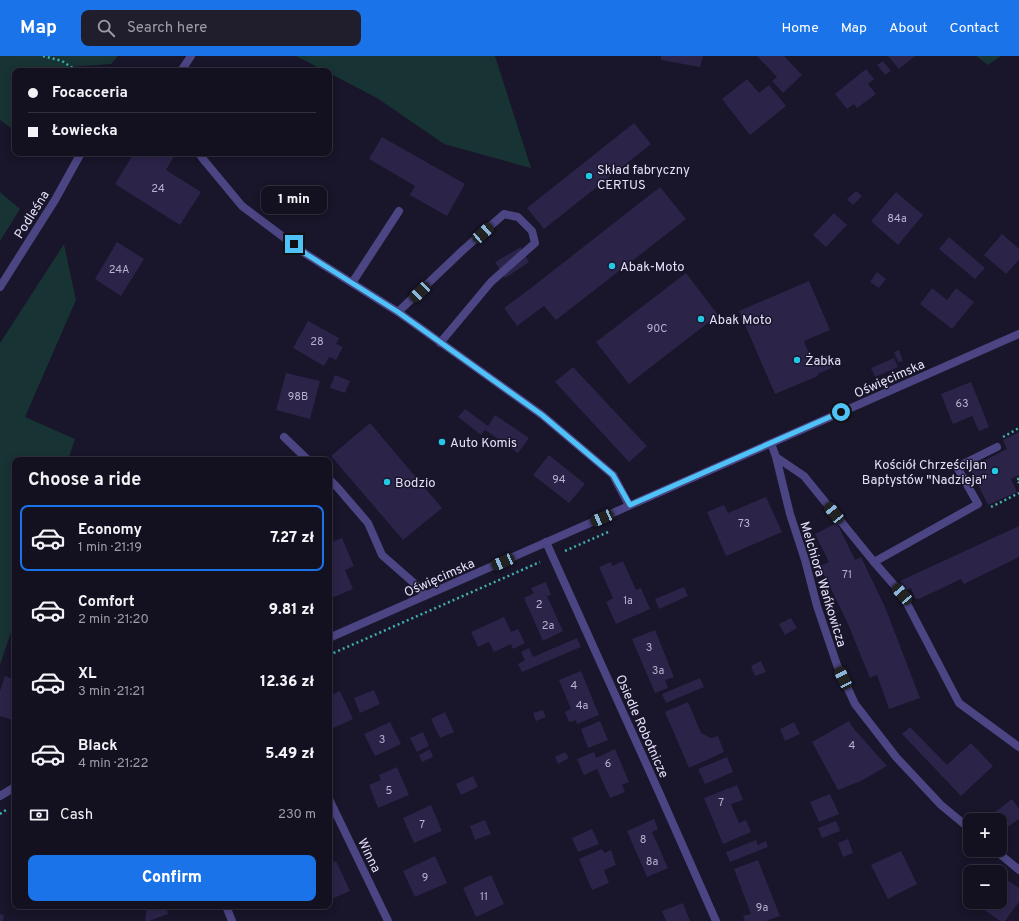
<!DOCTYPE html>
<meta charset="utf-8">
<style>
body{margin:0;font-family:Overpass,sans-serif;background:#201e2d;color:#f1f3f6;height:100vh;display:flex;flex-direction:column;font-size:15px;white-space:nowrap}
*{box-sizing:border-box;margin:0}
p{font-size:13px;color:#9d9da5}
.icon{flex:none;width:22px;height:22px;fill:none;stroke:currentColor;stroke-width:2;stroke-linecap:round;stroke-linejoin:round}
.map{position:relative;flex:1;overflow:hidden}
.panel{position:absolute;left:12px;top:401px;width:320px;height:452px;display:flex;flex-direction:column;background:#131020;border-radius:8px;box-shadow:0 2px 10px #0003,0 0 0 1px #32303e}
.panel>*{flex:none}
.guide{position:absolute;left:12px;top:12px;width:320px;height:88px;border-radius:8px;box-shadow:0 2px 10px #0003,0 0 0 1px #32303e;display:grid;align-content:center;height:88px;padding:0 16px;background:#131020}
.fabs{position:absolute;left:963px;top:757px;display:grid;gap:8px}
.fabs a{display:grid;place-items:center;width:44px;height:44px;border-radius:8px;background:#131020;box-shadow:0 2px 10px #0003,0 0 0 1px #32303e;font-size:20px}
.end{position:absolute;width:18px;height:18px;margin:-9px;border:5px solid #4fc3f7;background:#111;box-shadow:0 0 0 2px #111}
.from{border-radius:50%}
.bubble{position:absolute;height:28px;border-radius:8px;background:#131020;box-shadow:0 2px 10px #0003,0 0 0 1px #32303e;font-size:13px;font-weight:800;line-height:28px;text-align:center}
.car{position:absolute;width:12px;height:24px;margin:-12px -6px;border-radius:5px;box-shadow:0 0 3px 1px #0007;background:linear-gradient(#222 24%,#8ab4d8 0 40%,#222 0 76%,#8ab4d8 0 86%,#222 0)}
.guide b{display:flex;align-items:center;gap:14px;height:38px;font-size:15px}
.guide b+b{border-top:1px solid #32303e}
.guide i{width:10px;height:10px;background:#f1f3f6}
ul{padding:0;list-style:none}
li{display:flex;align-items:center;gap:12px;height:66px;margin:0 8px 6px;padding:0 8px;border:2px solid transparent;border-radius:8px}
li div{flex:1}
li b{display:block;font-size:15px}
li em{font-style:normal;font-weight:800}
li.selected{border-color:#1a73e8}
li>.icon{width:36px;height:36px;stroke-width:1.5}
h2{padding:0 16px;font-size:18px;line-height:48px}
.pay{display:flex;align-items:center;gap:10px;height:44px;padding:0 16px;font-size:15px}
.pay p{margin-inline-start:auto}
.primary-button{display:flex;gap:8px;margin-top:auto;padding:8px 16px}
.primary-button a{flex:1;height:46px;border-radius:8px;background:#1a73e8;color:#fff;font-size:16px;font-weight:800;line-height:46px;text-align:center}
header{display:flex;align-items:center;gap:24px;box-sizing:border-box;height:56px;padding:0 20px;background:#1a73e8;color:#fff}
header strong{font-size:19px}
nav{display:flex;gap:22px;margin-inline-start:auto;font-size:14px}
.search{width:280px;height:36px;background:#201e2d;display:flex;align-items:center;gap:10px;box-sizing:border-box;padding:0 14px;border-radius:8px;color:#9d9da5;font-size:15px}
.map>svg:first-child{display:block}
.green{fill:#183333}
.building{fill:#2c2349}
.lines{fill:none;stroke-linecap:round;stroke-linejoin:round}
.path{stroke:#40b0af;stroke-width:2.5;stroke-dasharray:2 3;stroke-linecap:butt}
.service{stroke:#4b4583;stroke-width:8}
.minor{stroke:#4b4583;stroke-width:8}
.tertiary{stroke:#4b4583;stroke-width:8}
.route{stroke:#4fc3f7;stroke-width:5}
.poi-dot{fill:#24c8e5;stroke:#19152a;stroke-width:1.5}
.labels{text-anchor:middle;stroke-width:3;stroke-linejoin:round;paint-order:stroke}
.number-label{font-size:11px;fill:#b8b2ce}
.poi-label{font-size:13px;fill:#e6e1fb;stroke:#19152a;text-anchor:start}
.street-label{font-size:13px;fill:#e6e1fb;stroke:#19152a}
</style>
<header>
<strong>Map</strong>
<div class="search"><svg class="icon" aria-label="search" viewBox="0 0 24 24"><circle cx="10" cy="10" r="6"/><path d="M15 15l6 6"/></svg>Search here</div>
<nav><a>Home</a><a>Map</a><a>About</a><a>Contact</a></nav>
</header>
<div class="map">
<svg width="1019" height="865" viewBox="0 0 1019 865">
<rect width="100%" height="100%" fill="#19152a"/>
<path class="green" d="M0,0h118l-7,8 -42,3 -3,4h-51v60l-15,-11z
M296,0h199l36,112 -87,-24 -67,-46 -48,-25v-2h-4z
M976,0h25l-13,9z
M0,136l20,17 -20,32z
M64,188l12,56 -51,117 50,22 -7,21h-53v160l-15,45v-322z"/>
<path class="building" d="M661,0h42l-3,11 -39,-7z
M757,0h27l18,19 -19,18 -11,-12 5,-4z
M888,0h27l-16,13z
M883,5l8,10 -6,4 -8,-10z
M866,13l8,10 -6,5 8,10 -19,14 -3,-4 -7,5 -12,-15z
M747,23l12,14 10,-8 17,21 -36,29 -28,-36z
M634,67l17,21 -107,85 -17,-21z
M382,81l83,47 -18,32 -37,-21 5,-9 -46,-27z
M134,97h35l5,3 -8,14 35,22 -21,33 -65,-41z
M660,131l26,32 -130,101 -12,-14 -27,20 -13,-18 27,-20z
M856,135l6,5 -9,9 -6,-6z
M896,136l27,23 -25,30 -27,-24z
M834,157l13,12 -21,22 -13,-12z
M1002,178l17,15v11l-13,14 -22,-19z
M949,181l36,31 -10,11 -36,-30z
M117,186l27,17 -23,37 -26,-17z
M521,191l8,15 -24,16 -10,-16z
M877,216l9,7 -7,9 -9,-6z
M686,217l32,42 -89,69 -33,-42z
M809,225l21,49 -26,11 8,20 15,-6 6,12 -15,7v2l-43,18 -36,-83z
M932,232l15,12 9,-12 18,14 -22,27 -32,-25z
M308,265l31,17 -3,6 7,3 -7,13 -7,-3 -5,9 -31,-18z
M899,294l4,11 -5,1 -4,-10z
M894,302l4,9 -23,10 -4,-9z
M573,311l74,79 -18,16 -74,-80z
M286,317l34,8 -10,38 -34,-9z
M335,319l15,6 -5,12 -15,-5z
M971,326l18,45 -10,4 -7,-15 -19,8 -12,-30z
M465,353l23,17 7,-11 34,23 -11,15 -33,-23 -4,5 -23,-18z
M370,367l72,85 -39,32 -72,-84z
M1019,376v43l-8,4 6,13 -29,13 -18,-37 37,-19 -4,-9z
M549,399l36,29 -16,19 -36,-28z
M766,441l16,35 -56,24 -19,-44 17,-7 4,8z
M837,467l18,37 6,-3 24,50 35,91 -31,11 -12,-34 -7,3 -22,-54 -28,-58 9,-4 -14,-28z
M1019,470v31l-55,27 -3,-5 -42,20 -4,-1 -4,-10 -6,3 -5,-10z
M329,479l3,7 10,-4 12,28 -9,4 8,19 -24,10z
M623,505l13,29 5,-2 9,21 -34,15 -10,-22 7,-4 -14,-31 12,-5 1,4z
M546,526l5,13 -4,1 16,35 -20,10 -19,-43 10,-5 -3,-5z
M684,531l4,9 -29,13 -4,-10z
M504,561l7,15 7,-3 7,14 -12,6 -2,-5 -17,8 -5,-10 -11,5 -7,-15z
M791,562l6,10 -12,7 -6,-11z
M655,574l19,47 -9,3 3,8 -13,5 -23,-54z
M577,582l4,9 -59,25 -4,-8 7,-4 -4,-8 8,-4 4,9z
M761,605l5,11 -11,4 -4,-10z
M581,615l18,44 -22,9 -1,-4 -7,2 -4,-10 6,-3 -12,-29z
M5,620l10,4v41l-15,-5v-25z
M700,622l4,9 -38,16 -4,-9z
M374,634l6,14 -20,9 -6,-15z
M340,635l13,28 -24,11v-34z
M688,646l13,31 10,5 7,-2 6,16 -35,16 -24,-56z
M543,654l3,7 -10,4 -3,-8z
M445,656l9,20 -14,6 -9,-19z
M600,665l8,19 -20,8 -7,-19z
M849,665l5,8 33,37 -26,15 -23,9 -26,-48z
M390,666l11,22 -26,12 -11,-22z
M794,666l6,12 -15,7 -5,-12z
M910,671l37,38 24,-22 22,23 -32,30 -59,-62z
M423,676l6,14 -12,6 -7,-14z
M430,693l3,8 -11,5 -3,-7z
M615,693l14,33 -7,3 3,7 -15,6 -13,-29 -13,6 -7,-16 17,-7 2,6z
M565,696l4,6 -11,6 -3,-7z
M727,701l6,15 -28,12 -7,-15z
M397,711l12,28 -31,13 -9,-23 12,-5 -2,-5z
M473,720l5,11 -17,8 -5,-11z
M737,729l6,15 -12,4 8,19 7,-3 5,12 -28,12 -19,-46z
M830,738l9,20 -20,8 -9,-20z
M1012,743l7,10v10l-17,12 -2,-2v-9h-7l-3,-4z
M431,749l11,26 -28,12 -11,-25z
M654,763l4,10 -6,3 16,36 -21,9 -20,-46z
M485,764l6,14 -16,6 -5,-14z
M836,765l4,10 -18,7 -4,-10z
M592,773l7,15 -21,8 -6,-14z
M848,783l5,14 -10,4 -5,-14z
M756,784l2,5 8,-4 2,6 -38,15 -4,-10z
M602,793l2,4 7,-3 5,15 -12,5 5,13 -17,7 -13,-31z
M901,795l16,33 -29,15 -17,-34z
M435,800l12,27 -32,14 -12,-26z
M758,804l22,56 -14,5h-21l-2,-5 8,-2 -17,-45z
M336,805l14,30 -21,9v-36z
M491,819l13,29 -28,13 -13,-29z
M1006,823l13,9v14l-14,19h-5l-17,-12 4,-7h13v-19l2,1z
M683,847l7,18h-24l-4,-10z
M147,850h19l2,8 -19,7h-4z
M0,858l4,1 -1,6h-3z"/>
<g class="lines">
<path class="path" d="M43,0l19,5 15,10
M1003,381l16,-9
M1019,423h-2l2,4
M991,451l28,-14
M565,495l43,-19
M329,599l211,-93
M0,758l6,-4"/>
<path class="service" d="M352,227l47,-72
M398,256l65,-62 41,-36 14,3 14,14 3,12 -44,39 -51,61
M284,381l24,23
M329,423l8,8 31,36 14,32 33,29 10,11
M874,506l104,-58 -21,-37 40,-20"/>
<path class="minor" d="M181,15l10,-15
M199,97l4,6 39,47 64,48 92,58 144,103 71,60 16,30
M0,231l55,-87 26,-47
M771,387l5,14 14,57 15,46 12,46 20,59 18,39 41,53 45,48 29,24
M776,401l28,19 70,86 28,32 57,109 60,44
M546,486l112,248 58,131
M329,743l59,122
M995,794l24,20
M226,850l6,15"/>
<path class="tertiary" d="M329,582l690,-304
M0,740l15,-9"/>
</g>
<g class="lines">
<path class="route" d="M294,188l12,10 92,58 144,103 71,60 17,30 211,-93"/>
</g>
<g class="poi-dot">
<circle cx="589" cy="120" r="4"/>
<circle cx="612" cy="210" r="4"/>
<circle cx="701" cy="263" r="4"/>
<circle cx="797" cy="304" r="4"/>
<circle cx="442" cy="386" r="4"/>
<circle cx="995" cy="415" r="4"/>
<circle cx="387" cy="426" r="4"/>
</g>
<g class="labels">
<g class="number-label">
<text x="158" y="136">24</text>
<text x="897" y="166">84a</text>
<text x="119" y="217">24A</text>
<text x="657" y="276">90C</text>
<text x="317" y="289">28</text>
<text x="298" y="344">98B</text>
<text x="962" y="351">63</text>
<text x="559" y="427">94</text>
<text x="744" y="471">73</text>
<text x="847" y="522">71</text>
<text x="628" y="548">1a</text>
<text x="539" y="552">2</text>
<text x="548" y="573">2a</text>
<text x="649" y="595">3</text>
<text x="658" y="618">3a</text>
<text x="574" y="633">4</text>
<text x="582" y="653">4a</text>
<text x="382" y="687">3</text>
<text x="852" y="693">4</text>
<text x="608" y="711">6</text>
<text x="389" y="738">5</text>
<text x="721" y="750">7</text>
<text x="422" y="772">7</text>
<text x="643" y="787">8</text>
<text x="652" y="809">8a</text>
<text x="425" y="825">9</text>
<text x="484" y="844">11</text>
<text x="762" y="855">9a</text>
</g>
<g class="poi-label">
<text x="597" y="118">Skład fabryczny<tspan x="597" dy="15">CERTUS</tspan></text>
<text x="620" y="215">Abak-Moto</text>
<text x="709" y="268">Abak Moto</text>
<text x="805" y="309">Żabka</text>
<text x="450" y="391">Auto Komis</text>
<text x="987" y="413" text-anchor="end">Kościół Chrześcijan<tspan x="987" dy="15">Baptystów "Nadzieja"</tspan></text>
<text x="395" y="431">Bodzio</text>
</g>
<g class="street-label">
<text transform="translate(31 158) rotate(-58)" y="5">Podleśna</text>
<text transform="translate(889 322) rotate(-24)" y="5">Oświęcimska</text>
<text transform="translate(439 521) rotate(-24)" y="5">Oświęcimska</text>
<text transform="translate(824 528) rotate(73)" y="5">Melchiora Wańkowicza</text>
<text transform="translate(643 670) rotate(66)" y="5">Osiedle Robotnicze</text>
<text transform="translate(370 799) rotate(64)" y="5">Winna</text>
</g>
</g>
</svg>
<div class="fabs">
<a>+</a>
<a>−</a>
</div>
<i class="end from" style="left:841px;top:356px"></i>
<i class="end" style="left:294px;top:188px"></i>
<div class="bubble" style="left:261px;top:130px;width:66px">1 min</div>
<i class="car" style="left:483px;top:177px;rotate:48deg"></i>
<i class="car" style="left:420px;top:236px;rotate:226deg"></i>
<i class="car" style="left:834px;top:457px;rotate:321deg"></i>
<i class="car" style="left:602px;top:462px;rotate:247deg"></i>
<i class="car" style="left:503px;top:506px;rotate:247deg"></i>
<i class="car" style="left:902px;top:538px;rotate:319deg"></i>
<i class="car" style="left:843px;top:622px;rotate:334deg"></i>
<div class="guide">
<b><i class="from"></i>Focacceria</b>
<b><i></i>Łowiecka</b>
</div>
<section class="panel">
<h2>Choose a ride</h2>
<ul>
<li class="selected"><svg class="icon" aria-label="car" viewBox="0 0 24 24"><path d="M5 17H2v-5l4-1 3-4h7l3 4 3 1v5h-3M9 17h6M6 11h13"/><circle cx="7" cy="17" r="2"/><circle cx="17" cy="17" r="2"/></svg><div><b>Economy</b><p>1 min · 21:19</p></div><em>7.27 zł</em></li>
<li><svg class="icon" aria-label="car" viewBox="0 0 24 24"><path d="M5 17H2v-5l4-1 3-4h7l3 4 3 1v5h-3M9 17h6M6 11h13"/><circle cx="7" cy="17" r="2"/><circle cx="17" cy="17" r="2"/></svg><div><b>Comfort</b><p>2 min · 21:20</p></div><em>9.81 zł</em></li>
<li><svg class="icon" aria-label="car" viewBox="0 0 24 24"><path d="M5 17H2v-5l4-1 3-4h7l3 4 3 1v5h-3M9 17h6M6 11h13"/><circle cx="7" cy="17" r="2"/><circle cx="17" cy="17" r="2"/></svg><div><b>XL</b><p>3 min · 21:21</p></div><em>12.36 zł</em></li>
<li><svg class="icon" aria-label="car" viewBox="0 0 24 24"><path d="M5 17H2v-5l4-1 3-4h7l3 4 3 1v5h-3M9 17h6M6 11h13"/><circle cx="7" cy="17" r="2"/><circle cx="17" cy="17" r="2"/></svg><div><b>Black</b><p>4 min · 21:22</p></div><em>5.49 zł</em></li>
</ul>
<div class="pay"><svg class="icon" aria-label="cash" viewBox="0 0 24 24"><path d="M3 7h18v10H3z"/><circle cx="12" cy="12" r="2"/></svg>Cash<p>230 m</p></div>
<div class="primary-button"><a>Confirm</a></div>
</section>
</div>
